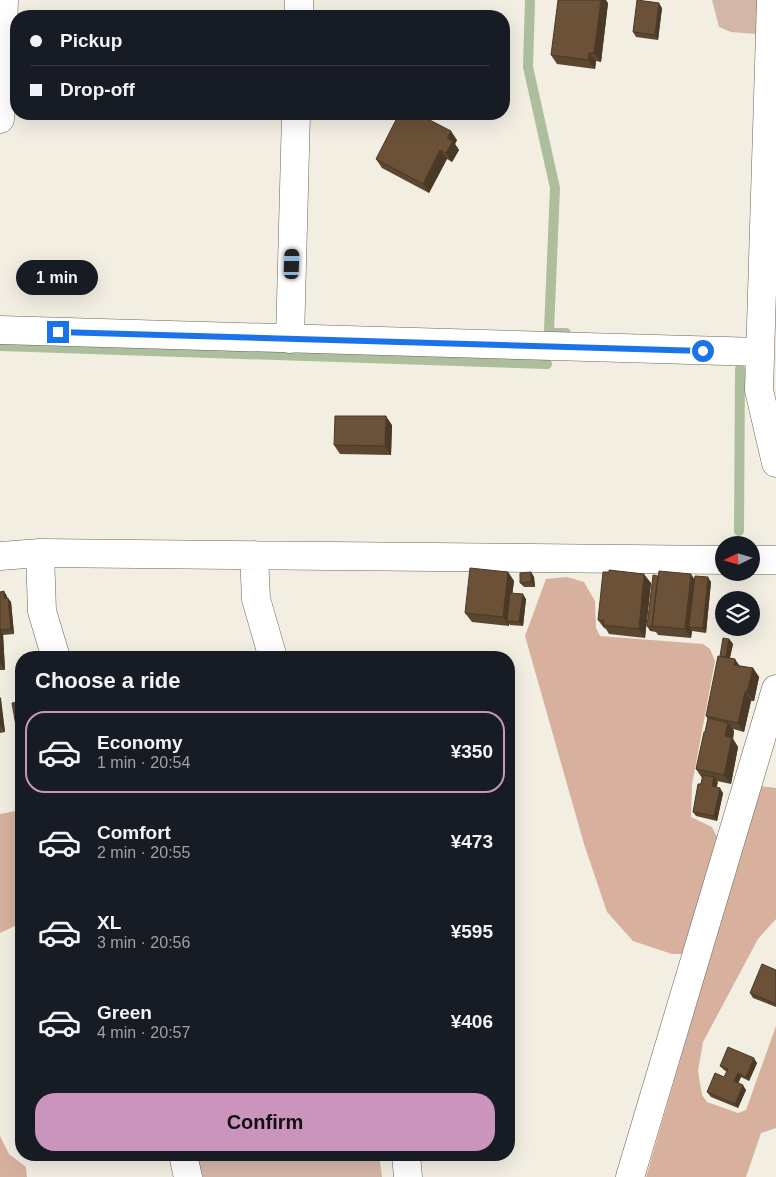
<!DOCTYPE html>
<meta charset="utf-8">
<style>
body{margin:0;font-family:Helvetica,sans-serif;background:#20242c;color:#f1f3f6;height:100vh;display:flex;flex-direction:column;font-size:19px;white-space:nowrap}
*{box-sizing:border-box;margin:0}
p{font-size:16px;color:#9ea1a6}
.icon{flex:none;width:28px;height:28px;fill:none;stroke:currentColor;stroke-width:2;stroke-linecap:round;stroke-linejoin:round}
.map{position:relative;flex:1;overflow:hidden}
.drawer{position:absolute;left:15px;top:651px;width:500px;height:510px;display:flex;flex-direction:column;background:#171b24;border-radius:20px;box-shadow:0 5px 20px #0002}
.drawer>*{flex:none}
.hud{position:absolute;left:10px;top:10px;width:500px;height:110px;border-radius:20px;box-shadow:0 5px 20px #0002;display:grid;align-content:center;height:110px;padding:0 20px;background:#171b24}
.needle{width:32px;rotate:265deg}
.buttons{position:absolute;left:715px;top:536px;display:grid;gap:10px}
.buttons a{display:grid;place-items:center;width:45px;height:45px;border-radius:50%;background:#171b24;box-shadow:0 5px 20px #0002;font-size:25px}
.end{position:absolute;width:22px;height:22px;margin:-11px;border:6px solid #1a73e8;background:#fff;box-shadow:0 0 0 2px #fff}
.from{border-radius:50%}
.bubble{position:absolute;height:35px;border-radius:18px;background:#171b24;box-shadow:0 5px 20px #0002;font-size:16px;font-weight:700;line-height:35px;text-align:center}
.car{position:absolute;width:15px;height:30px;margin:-15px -8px;border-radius:6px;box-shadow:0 0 4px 1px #0007;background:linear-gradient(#222 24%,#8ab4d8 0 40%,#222 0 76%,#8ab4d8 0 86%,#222 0)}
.hud b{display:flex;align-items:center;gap:18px;height:48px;font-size:19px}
.hud b+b{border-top:1px solid #363941}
.hud i{width:12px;height:12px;background:#f1f3f6}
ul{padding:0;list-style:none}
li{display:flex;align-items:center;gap:15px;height:82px;margin:0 10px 8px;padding:0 10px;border:2px solid transparent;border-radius:20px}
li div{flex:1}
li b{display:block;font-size:19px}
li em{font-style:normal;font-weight:700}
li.on{border-color:#cb94bc}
li>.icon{width:45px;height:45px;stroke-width:1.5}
h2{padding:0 20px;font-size:22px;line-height:60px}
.cta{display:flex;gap:10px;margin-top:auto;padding:10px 20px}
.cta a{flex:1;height:58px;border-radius:20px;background:#cb94bc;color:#111;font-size:20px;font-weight:700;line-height:58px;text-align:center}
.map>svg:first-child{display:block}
.green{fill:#d3b6a8}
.forest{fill:#d7b19e}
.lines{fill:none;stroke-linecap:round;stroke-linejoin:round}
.stream{stroke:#acbe9b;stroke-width:10}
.minor-casing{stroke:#67645a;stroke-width:29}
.minor{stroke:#fff;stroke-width:28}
.wall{fill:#5b462f}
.shaded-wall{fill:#4a3926}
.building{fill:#6a5137;stroke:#4a3926}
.route{stroke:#1a73e8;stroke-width:6}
</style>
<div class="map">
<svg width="776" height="1177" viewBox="0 0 776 1177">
<rect width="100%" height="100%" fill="#f2eee2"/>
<path class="green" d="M712,0h45l-1,34 -25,-2 -12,-5z
M197,1155h182l3,22h-179z"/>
<path class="forest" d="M567,577l17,5 11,19 1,27 4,8 103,8 7,5 5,12 -23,124 -1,32 21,10 6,12 -35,115h-11l-39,-13 -26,-29 -23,-68 -59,-208 21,-57z
M760,786l16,2v131l-18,20 -55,103 -5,29 4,24 5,7 31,11 8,-3 30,-84v102l-15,5 -15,44h-100z
M21,810v113l-21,10v-119z
M0,1136l9,18 17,13 1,10h-27z"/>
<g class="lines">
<path class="stream" d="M530,0l-2,67 27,121 -6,142 5,3h12
M0,346l547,18
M739,531l1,-162"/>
<defs>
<path id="minor" d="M771,0l-12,390 17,73
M299,16v-16
M0,119l4,-119
M0,330l760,22
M290,339l6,-225
M40,553l2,58 14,47
M254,555l2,44 17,59
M0,556l40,-3 684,7
M751,560h25
M183,1155l5,22
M406,1155l2,22
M630,1177l146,-488"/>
</defs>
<use href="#minor" class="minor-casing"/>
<use href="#minor" class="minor"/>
</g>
<path class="wall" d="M608,3l-7,59 -5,-1 -1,8 -38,-5 -6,-9z
M662,8l-4,32 -22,-3 -3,-5z
M457,140l-2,4 4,6 -7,12 -5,-3 -18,34 -47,-25 -6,-9z
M392,425l-1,30 -51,-1 -6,-9z
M508,572l6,9 -2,13 14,5 -3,27 -13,-1 -1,-1v2l-37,-4 -7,-9z
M531,572l3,5 1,10h-11l-4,-4z
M694,579l17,3 -5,51 -14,-2 -1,7 -33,-3 -2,-3 -6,-1 -3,-5z
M651,583l-6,55 -36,-4 -3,-5 -2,-1 -6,-8z
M0,592l7,4v2l4,4 3,32 -11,1v-1l2,36h-5z
M729,639l4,5 -3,14 10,8 13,2 6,9 -5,24h-3l-7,31 -11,-3 1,2 -1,8 5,8 -7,37 -14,-3 -1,6 7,6 -6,28 -21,-5 -3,-4 9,-34 -6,-9 12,-50 -2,-3z
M0,697l5,35 -5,1z
M21,702v28h-2l-3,-4z
M776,970v37l-23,-9 -3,-5z
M757,1063l-8,18 -8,-4 -3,6 8,7 -8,18 -27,-11 -4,-5 17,-15 3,-5 -3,-2 -4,-4z"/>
<path class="shaded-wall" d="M601,0h5l2,3 -7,59 -7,-9z
M659,3l3,5 -4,32 -3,-5z
M589,53l7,8 -1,8 -7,-9z
M451,131l6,9 -2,4 4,6 -7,12 -6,-9 1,-15z
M440,150l7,9 -18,34 -6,-9z
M386,416l6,9 -1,30 -6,-9z
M508,572l6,9 -5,40h-2l2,3v2l-6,-9z
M531,572l3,5 1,10 -4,-5z
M644,574l7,9 -6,55 -6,-9z
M691,574l6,9 -8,44 3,4 -1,7 -6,-9z
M708,577l3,5 -5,51 -3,-5z
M4,591l3,5v7l-3,-5z
M523,594l3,5 -3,27 -4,-4z
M8,598l3,4 3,32 -3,-5z
M0,602v28l3,4 2,36 -5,-8z
M729,639l4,5 -5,21 -3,-5z
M735,659l6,9 -7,-3z
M753,668l6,9 -5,24 -7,-9z
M745,692l6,9 -7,31 -6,-9z
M0,697l1,1 4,34 -5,-8z
M728,723l6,8 -1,8 5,8 -7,37 -7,-9 1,-39z
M714,777l4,5 -2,9 -4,-5z
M720,788l3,5 -6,28 -3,-5z
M754,1058l3,5 -8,18 -3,-4z
M738,1073l3,4 -4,9 -3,-5z
M743,1085l3,5 -8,18 -3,-4z"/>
<path class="building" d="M558,0h43l-7,53h-5l-1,7 -37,-5z
M637,0l22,3 -4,32 -22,-3z
M399,114h19l33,17 -4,7 6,3 -7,12 -6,-3 -17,34 -47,-25z
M335,416h51l-1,30 -51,-1z
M470,568l38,4 -5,45 -38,-4z
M609,570l35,4 -5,55 -36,-4 1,-5h-6l5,-48h6z
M659,571l32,3 -6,55 -33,-3z
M531,572v10l-11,1v-10z
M653,575l5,1 -6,50 1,1 -6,-1z
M695,576l13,1 -5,51 -14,-1z
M4,591v7h4l3,31 -11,1v-38z
M510,593l13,1 -4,28 -12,-1z
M723,638l6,1 -3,18 -6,-1z
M718,656l17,3 -1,6 19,3 -6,24h-2l-7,31 -32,-7z
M21,702v23l-5,1 -4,-23z
M708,718l20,5 -3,13 7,2 -8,37 -28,-6 8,-37h1z
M703,775l11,2 -2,9 8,2 -6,28 -21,-4 5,-28h3z
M762,964l14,6v34l-26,-11z
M728,1047l26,11 -8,19 -8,-4 -4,8 9,4 -8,19 -28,-12 8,-19 9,4 4,-8 -8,-3z"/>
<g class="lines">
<path class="route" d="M58,332l645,19"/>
</g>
</svg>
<div class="buttons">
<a><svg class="needle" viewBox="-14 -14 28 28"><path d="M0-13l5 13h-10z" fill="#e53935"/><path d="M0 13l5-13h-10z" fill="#9ea1a6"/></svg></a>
<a><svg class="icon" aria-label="layers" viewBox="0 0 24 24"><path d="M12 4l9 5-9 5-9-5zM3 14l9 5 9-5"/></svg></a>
</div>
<i class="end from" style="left:703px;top:351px"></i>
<i class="end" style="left:58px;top:332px"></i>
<div class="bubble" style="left:16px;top:260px;width:82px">1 min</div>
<i class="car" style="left:292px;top:264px;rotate:2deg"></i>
<div class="hud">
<b><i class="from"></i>Pickup</b>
<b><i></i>Drop-off</b>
</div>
<section class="drawer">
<h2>Choose a ride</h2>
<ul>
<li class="on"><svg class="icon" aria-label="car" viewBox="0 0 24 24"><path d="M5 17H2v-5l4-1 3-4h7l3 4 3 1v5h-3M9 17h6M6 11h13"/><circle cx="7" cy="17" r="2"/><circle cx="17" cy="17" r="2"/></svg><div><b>Economy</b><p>1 min · 20:54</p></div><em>¥350</em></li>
<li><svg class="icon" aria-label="car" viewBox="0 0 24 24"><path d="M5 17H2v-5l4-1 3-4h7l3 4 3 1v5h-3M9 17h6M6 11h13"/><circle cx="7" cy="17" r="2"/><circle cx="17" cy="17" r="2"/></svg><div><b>Comfort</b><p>2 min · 20:55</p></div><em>¥473</em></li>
<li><svg class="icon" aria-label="car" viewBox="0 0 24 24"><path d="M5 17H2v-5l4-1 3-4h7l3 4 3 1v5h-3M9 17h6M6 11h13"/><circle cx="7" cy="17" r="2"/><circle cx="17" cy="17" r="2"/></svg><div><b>XL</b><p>3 min · 20:56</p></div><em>¥595</em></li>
<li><svg class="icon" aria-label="car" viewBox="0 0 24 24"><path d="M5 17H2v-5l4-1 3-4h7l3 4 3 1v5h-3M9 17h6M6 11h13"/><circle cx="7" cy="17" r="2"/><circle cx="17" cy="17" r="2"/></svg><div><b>Green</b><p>4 min · 20:57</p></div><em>¥406</em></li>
</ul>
<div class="cta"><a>Confirm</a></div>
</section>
</div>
